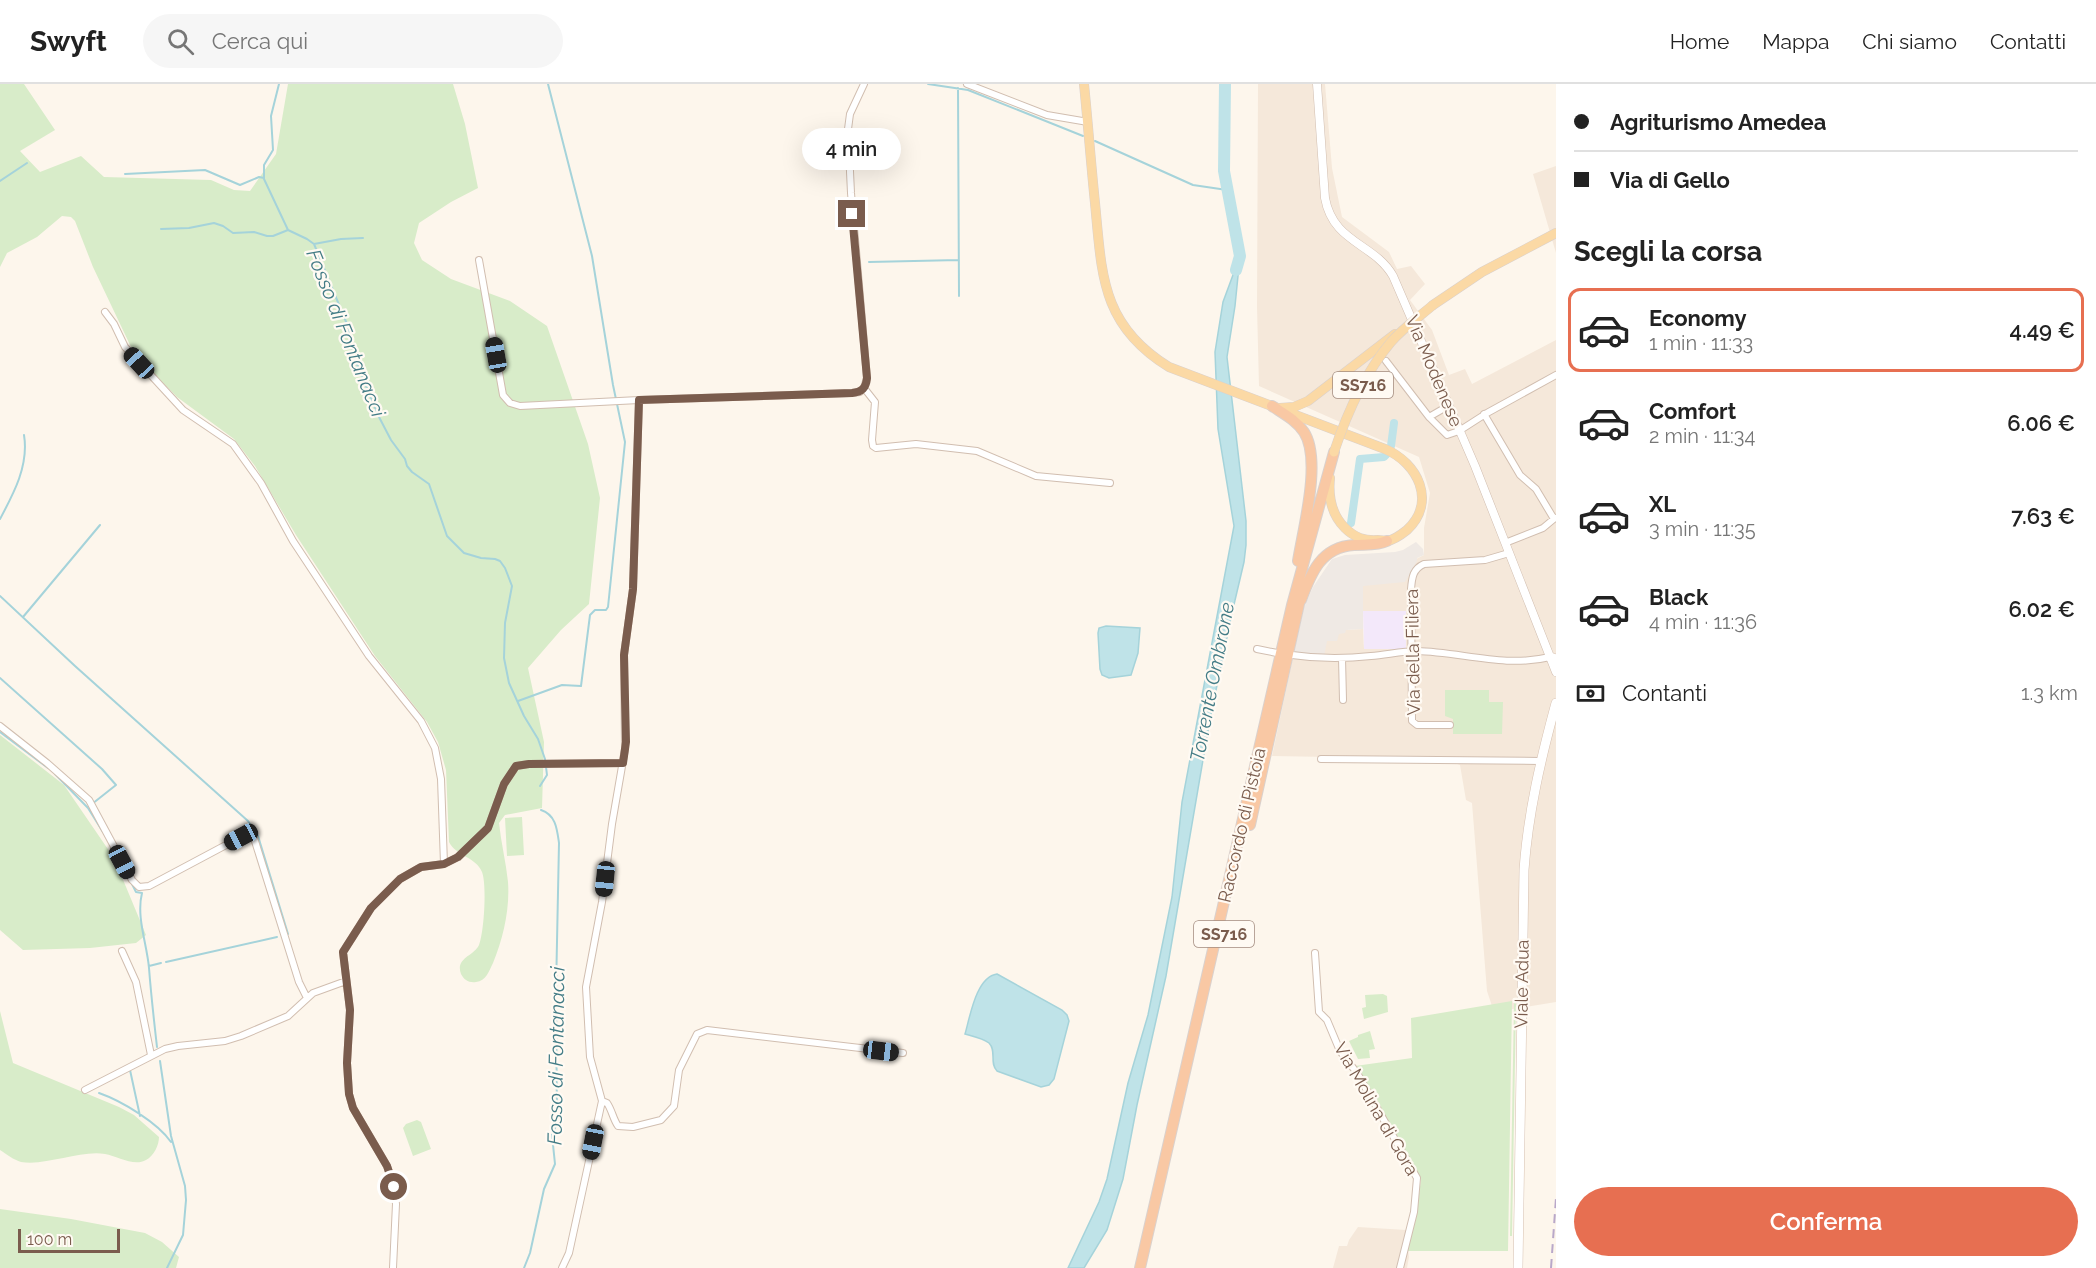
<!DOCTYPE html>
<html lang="it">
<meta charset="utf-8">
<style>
body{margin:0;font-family:Raleway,sans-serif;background:#f6f6f6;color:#222;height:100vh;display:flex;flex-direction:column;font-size:22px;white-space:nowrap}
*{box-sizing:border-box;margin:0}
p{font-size:20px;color:#767676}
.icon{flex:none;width:33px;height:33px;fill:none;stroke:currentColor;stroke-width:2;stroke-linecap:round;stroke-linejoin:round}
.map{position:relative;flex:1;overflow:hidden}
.sheet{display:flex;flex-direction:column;background:#fff;width:540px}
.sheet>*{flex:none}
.hud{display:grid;align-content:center;height:132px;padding:0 18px;background:#fff}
.scale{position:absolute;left:18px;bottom:15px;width:102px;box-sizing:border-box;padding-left:6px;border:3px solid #7a5c4d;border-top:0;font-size:16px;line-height:21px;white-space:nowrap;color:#7a5c4d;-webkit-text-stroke:4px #fffaf3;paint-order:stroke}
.end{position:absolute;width:27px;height:27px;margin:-14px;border:8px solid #7a5c4d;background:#fff;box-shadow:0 0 0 3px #fff}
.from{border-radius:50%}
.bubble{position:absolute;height:42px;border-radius:21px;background:#fff;box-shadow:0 6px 24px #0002;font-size:20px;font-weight:600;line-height:42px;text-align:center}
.car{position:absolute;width:18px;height:36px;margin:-18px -9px;border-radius:8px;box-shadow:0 0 4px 2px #0007;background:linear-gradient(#222 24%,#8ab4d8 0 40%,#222 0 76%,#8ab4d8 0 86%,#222 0)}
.hud b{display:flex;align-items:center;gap:21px;height:57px;font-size:22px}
.hud b+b{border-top:2px solid #e0e0e0}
.hud i{width:15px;height:15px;background:#222}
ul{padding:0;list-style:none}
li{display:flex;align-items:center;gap:18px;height:84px;margin:0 12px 9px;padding:0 6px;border:3px solid transparent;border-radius:12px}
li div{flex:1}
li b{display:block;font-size:22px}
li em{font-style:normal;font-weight:600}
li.selected{border-color:#e76f51}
li>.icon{width:54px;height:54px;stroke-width:1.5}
h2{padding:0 18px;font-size:27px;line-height:72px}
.pay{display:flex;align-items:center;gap:15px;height:66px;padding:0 18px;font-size:22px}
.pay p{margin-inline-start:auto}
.action{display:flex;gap:12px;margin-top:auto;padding:12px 18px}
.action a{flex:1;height:69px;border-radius:36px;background:#e76f51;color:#fff;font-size:24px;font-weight:600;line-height:69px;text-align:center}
header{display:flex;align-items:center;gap:36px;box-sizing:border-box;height:84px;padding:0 30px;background:#fff;border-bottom:2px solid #e0e0e0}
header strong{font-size:28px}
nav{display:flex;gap:33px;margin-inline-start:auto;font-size:21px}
.search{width:420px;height:54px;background:#f6f6f6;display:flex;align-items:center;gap:15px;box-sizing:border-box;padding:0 21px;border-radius:33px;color:#767676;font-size:22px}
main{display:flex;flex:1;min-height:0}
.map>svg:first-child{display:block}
.residential{fill:#f5e8da}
.industrial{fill:#efe9e4}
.education{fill:#f3e8fa}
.green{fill:#d8ecc9}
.water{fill:#bfe3e8;stroke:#a5d3da;stroke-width:1.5}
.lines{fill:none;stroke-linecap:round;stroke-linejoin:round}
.stream{stroke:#a5d3da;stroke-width:2}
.canal{stroke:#bfe3e8;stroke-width:8}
.river{stroke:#bfe3e8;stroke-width:12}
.minor-casing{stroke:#d1beb0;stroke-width:8}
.tertiary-casing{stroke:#d1beb0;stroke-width:9}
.secondary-casing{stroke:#d6c0b0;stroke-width:10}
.primary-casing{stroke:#dad1cd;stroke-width:10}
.trunk-casing{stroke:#dad1cd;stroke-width:12}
.minor{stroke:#fff;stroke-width:6}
.tertiary{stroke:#fff;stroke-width:8}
.secondary{stroke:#fff;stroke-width:9}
.primary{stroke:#fbd9a5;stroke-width:9}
.trunk{stroke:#f9c8a4;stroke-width:10}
.rail{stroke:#b9a8c9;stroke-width:2;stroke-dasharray:9 6;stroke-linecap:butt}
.primary-bridge-casing{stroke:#dad1cd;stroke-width:10;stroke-linecap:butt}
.primary-bridge{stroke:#fbd9a5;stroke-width:9}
.route{stroke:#7a5c4d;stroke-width:8}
.labels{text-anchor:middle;stroke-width:4.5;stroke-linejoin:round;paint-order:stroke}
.shield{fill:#fffaf3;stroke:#a28b7f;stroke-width:1.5}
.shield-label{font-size:16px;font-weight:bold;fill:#7a5c4d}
.street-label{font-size:18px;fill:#7a5c4d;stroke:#fffaf3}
.water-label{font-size:20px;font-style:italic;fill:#437c86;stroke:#fffaf3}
</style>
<header>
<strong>Swyft</strong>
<div class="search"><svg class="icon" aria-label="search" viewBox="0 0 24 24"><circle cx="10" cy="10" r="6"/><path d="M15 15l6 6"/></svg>Cerca qui</div>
<nav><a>Home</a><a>Mappa</a><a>Chi siamo</a><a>Contatti</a></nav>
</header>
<main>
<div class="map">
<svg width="1556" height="1184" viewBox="0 0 1556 1184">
<rect width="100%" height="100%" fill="#fdf6ec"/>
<path class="residential" d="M1258,0h67l7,84 10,49 47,35 8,17 14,-3 14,18 -15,16 22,30 17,45 16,-6 7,15 84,-44v662l-62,10 -7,-21 -15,-188 -6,-3 -6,-35 -16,-6 -172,-3 22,-103 33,-12 18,-11 18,-1 1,20 41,-38h-42v-25l61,-31v-27l6,-35 -11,-36 -160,-71 -2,-79z
M1556,82v87l-23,-79z
M1358,1143l48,3 3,27 -2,11h-74l6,-22h8l2,-6z"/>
<path class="industrial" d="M1416,458l7,7 1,6 -7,3v3l-12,21 -42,4v43l-17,1 -1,3 -6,1 -2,7h-10l-3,15 -30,-3 10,-46 9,-20 19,-28 13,-4 50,-3 8,-2z"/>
<path class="education" d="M1363,527h43v38h-42z"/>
<path class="green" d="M0,0h24l31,46 -35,21 20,21 41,-16 23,21 107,3 23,10 16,1 26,-37 12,-70h165l12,40 13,64 -27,14 -32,21 -5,20 8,17 29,19 59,22 37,25 41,118 12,54 -11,106 -28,26 -33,38 16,74 -2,66 -37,7 -6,8c2,20 7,39 9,59 2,27 -5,57 -15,81 -4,8 -7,18 -17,19 -7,1 -12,-2 -15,-8 -6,-16 13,-18 18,-29 5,-12 8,-60 3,-73 -6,-15 -26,-16 -33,-30l-3,-72 -8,-28 -11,-20 -52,-66 -79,-121 -41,-69 -21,-27 -57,-42 -39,-40 -7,-10 -38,-80 -18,-46 -4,-4 -9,-1 -25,21 -30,16 -7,14z
M1445,606h44v12h14l-1,32h-49v-15l-8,-3z
M0,651l64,50 50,73 32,77 -10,8 -46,5 -67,2 -23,-20z
M522,733l2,38 -17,1 -2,-38z
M1383,910l4,2 1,16 -24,7 -2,-11 4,-1 -1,-12z
M1512,917l-4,250h-101l8,-30 6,-41 -14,-27 -52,-87 57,-8 -1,-40z
M1514,918h2l-4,234h-2z
M0,927l13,52 106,44 15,8 25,22c0,8 -5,19 -13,23 -12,7 -29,-4 -41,-6 -25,-4 -58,12 -84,8 -7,-2 -15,-8 -21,-12z
M1370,947l5,18 -6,1 1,8 -12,1 -9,-18 9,-4v-2z
M417,1036l4,2 10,27 -18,7 -10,-28 3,-4z
M0,1125l71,10 74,14 17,9 17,15 -3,11h-176z"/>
<path class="water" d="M1240,172l-5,50 -8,51 19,164v24l-2,17 -12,51 -22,106 -44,257 -29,129 -14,74 -16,51 -23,38h-16l31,-66 8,-23 21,-96 20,-68 24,-118 10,-95 52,-276 -16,-97 -3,-77 8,-50z
M1106,542l34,2 -2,25 -7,22 -22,3 -7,-3 -2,-6 -2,-36 1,-5z
M997,890l65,36 5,5 2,6 -15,58 -5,6 -8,2 -44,-16c-8,-8 0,-20 -8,-28 -6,-5 -17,-7 -24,-9 5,-17 11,-57 32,-60z"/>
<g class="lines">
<path class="stream" d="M279,0l-8,32 2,34 -9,15v14l24,51 19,9 7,5 35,85c0,10 4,18 5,28l25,60 12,23 14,19 2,7 5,6 17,12 18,52 17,17 17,5 14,1 5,2 5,7 7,18 -7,37 -1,35 5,25 15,33 14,23 7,20 2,16 -7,11
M928,0l40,6 115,46
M958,4l1,208
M1095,57l98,44 34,5
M125,90l80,-4 35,15 19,-8 5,1
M0,97l27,-18
M161,145l28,-1 25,-5 9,3 10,7 21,-1 13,4h6l15,-6
M314,160l27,-5 22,-1
M869,178l90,-2
M0,435c14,-26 29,-54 24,-84
M0,512l75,70 173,155 10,15 30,98
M23,533l77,-92
M0,594l102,91 14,16 -24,19
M518,617l44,-16 19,1 9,-71 5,-5h11l2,-3 17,-165 -12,-57 -21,-129 -44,-172
M0,648l48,36
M55,690l33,34 15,24
M132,800l4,8 6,1c-6,24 5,51 7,75 2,26 5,53 8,79
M166,878l111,-25
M149,882l12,-3
M160,977l11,75 14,50 1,14 -3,35 -16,33
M130,986l10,46
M99,1009c23,8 59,30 72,49
M524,1184l6,-15 14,-64 11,-25 -3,-29 5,-12 -1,-132 3,-148c-2,-14 -3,-28 -18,-33"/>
<path class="canal" d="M1391,362l3,-23
M1351,439l9,-64 24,-2 2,-2"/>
<path class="river" d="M1225,0l-1,87 16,85 -4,14"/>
<defs>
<path id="minor" d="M967,0l80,31 41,7
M479,176l24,135 7,8 10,3 119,-6
M105,228l9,12 11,23 58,63 50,34 28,39 32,58 76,115 52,65 14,27 6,31 3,85
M1386,277l43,56 18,18 12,-4 28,-18 69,-38
M864,304l3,-10 -16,-185 -3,-64 2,-15 14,-30
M864,304l11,14 -3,38 1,6 3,2 40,-4 61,7 59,25 74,7
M1484,330l36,61 16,14 18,30
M1429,333l19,-11
M1505,459l38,-15 12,-10
M1257,565l20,4
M1292,571c27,4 52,4 79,1 15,-1 30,-5 46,-5 44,1 88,17 133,6
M1342,574l1,42
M1450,641h-33l-5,-4 -1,-132c1,-12 2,-20 13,-25l61,-4 24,-7
M0,642l47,37 42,37 43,80 7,7 10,-1 92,-49 9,-2 4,3 45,144 8,16
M1321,675l219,2
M122,867l14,31 15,73
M1315,869l4,59 8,8 13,31 17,22 60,105 -3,34 -14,56
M85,1006l80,-41 13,-3 47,-5 16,-5 47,-20 25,-23 33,-12
M602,1017l5,2c5,7 6,16 11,23l15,1 28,-7 13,-14 5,-36 18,-36 10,-4 196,23
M393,1184l3,-64 -2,-17 -7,-21 -34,-58 -4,-14 -2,-31 3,-53 -7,-58 28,-44 29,-29 21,-12 23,-3 14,-7 30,-29 16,-44 12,-18 13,-2 94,-1
M562,1184l7,-15 33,-152 -12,-44 -4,-70 16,-85 10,-78 13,-75 -1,-94 9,-66 6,-189 213,-7 8,-1 4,-4"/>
<path id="tertiary" d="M1317,0l8,114c8,45 49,45 68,78l82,190 81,206"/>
<path id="secondary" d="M1550,573l6,2
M1518,1184l6,-398c4,-57 17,-112 32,-167"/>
<path id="primary" d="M1084,0c4,40 7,80 11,119 7,72 6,122 74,164l216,82c33,14 52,53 22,81 -5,4 -13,10 -20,11 -3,0 -6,-1 -9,-1 -13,1 -23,-2 -33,-12 -14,-14 -17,-31 -15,-50
M1433,221l49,-33 74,-39
M1280,324l14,-1 14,-6 87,-67"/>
<path id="trunk" d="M1272,322c12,8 24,14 32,26 18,28 -1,97 -6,129
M1301,516c10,-27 20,-53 53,-55 11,-1 23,1 33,-4
M1250,741l51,-230
M1140,1184l152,-663 42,-153"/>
</defs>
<use href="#minor" class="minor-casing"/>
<use href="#tertiary" class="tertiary-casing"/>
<use href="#secondary" class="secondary-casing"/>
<use href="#primary" class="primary-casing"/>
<use href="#trunk" class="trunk-casing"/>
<use href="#minor" class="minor"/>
<use href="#tertiary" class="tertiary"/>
<use href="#secondary" class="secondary"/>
<use href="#primary" class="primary"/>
<use href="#trunk" class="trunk"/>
<path class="rail" d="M1551,1184l5,-70"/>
<defs>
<path id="primary-bridge" d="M1334,368c13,-39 30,-78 57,-110 12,-14 28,-25 42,-37"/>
</defs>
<use href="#primary-bridge" class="primary-bridge-casing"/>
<use href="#primary-bridge" class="primary-bridge"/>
</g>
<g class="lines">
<path class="route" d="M394,1103l-7,-21 -34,-58 -4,-14 -2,-31 3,-53 -7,-58 28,-44 29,-29 21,-12 23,-3 14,-7 30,-29 16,-44 12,-18 13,-2 94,-1 3,-21 -2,-87 9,-66 6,-189 213,-7c10,-1 14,-5 15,-15l-15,-164"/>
</g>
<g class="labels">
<g class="shield">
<rect x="1333" y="288" width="60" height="26" rx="4.5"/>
<rect x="1194" y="837" width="60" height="26" rx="4.5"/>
</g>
<g class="shield-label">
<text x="1363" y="307">SS716</text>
<text x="1224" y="856">SS716</text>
</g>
<g class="street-label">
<text transform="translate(1434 287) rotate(67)" y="6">Via Modenese</text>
<text transform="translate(1413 568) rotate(-91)" y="6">Via della Filiera</text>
<text transform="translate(1242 741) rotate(-77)" y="6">Raccordo di Pistoia</text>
<text transform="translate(1522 900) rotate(-89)" y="6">Viale Adua</text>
<text transform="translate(1376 1025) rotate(60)" y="6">Via Molina di Gora</text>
</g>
<g class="water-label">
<text transform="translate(346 249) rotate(68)" y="7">Fosso di Fontanacci</text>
<text transform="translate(1212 598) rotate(-79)" y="7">Torrente Ombrone</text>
<text transform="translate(556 972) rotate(-89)" y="7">Fosso di Fontanacci</text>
</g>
</g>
</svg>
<div class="scale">100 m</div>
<i class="end from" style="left:394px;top:1103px"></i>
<i class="end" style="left:852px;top:130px"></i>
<div class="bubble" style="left:802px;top:44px;width:99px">4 min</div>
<i class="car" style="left:496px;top:271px;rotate:350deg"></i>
<i class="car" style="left:139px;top:279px;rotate:317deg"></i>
<i class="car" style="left:241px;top:753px;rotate:242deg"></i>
<i class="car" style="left:122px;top:778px;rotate:152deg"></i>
<i class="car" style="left:605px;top:795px;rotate:186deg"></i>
<i class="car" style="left:881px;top:967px;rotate:97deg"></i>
<i class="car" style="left:593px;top:1058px;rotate:191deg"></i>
</div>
<section class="sheet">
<div class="hud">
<b><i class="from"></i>Agriturismo Amedea</b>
<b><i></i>Via di Gello</b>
</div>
<h2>Scegli la corsa</h2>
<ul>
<li class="selected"><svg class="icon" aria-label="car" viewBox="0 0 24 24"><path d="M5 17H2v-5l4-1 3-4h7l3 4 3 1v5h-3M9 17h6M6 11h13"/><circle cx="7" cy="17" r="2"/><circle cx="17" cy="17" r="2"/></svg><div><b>Economy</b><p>1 min · 11:33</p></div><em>4.49 €</em></li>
<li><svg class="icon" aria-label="car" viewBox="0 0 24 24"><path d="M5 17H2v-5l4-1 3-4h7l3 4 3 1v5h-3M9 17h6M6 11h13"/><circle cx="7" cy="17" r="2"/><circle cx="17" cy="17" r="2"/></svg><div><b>Comfort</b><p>2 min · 11:34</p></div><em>6.06 €</em></li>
<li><svg class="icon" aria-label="car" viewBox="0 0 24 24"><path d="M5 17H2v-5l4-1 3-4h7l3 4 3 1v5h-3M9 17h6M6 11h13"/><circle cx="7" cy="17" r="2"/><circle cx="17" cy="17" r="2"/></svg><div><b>XL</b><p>3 min · 11:35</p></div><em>7.63 €</em></li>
<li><svg class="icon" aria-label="car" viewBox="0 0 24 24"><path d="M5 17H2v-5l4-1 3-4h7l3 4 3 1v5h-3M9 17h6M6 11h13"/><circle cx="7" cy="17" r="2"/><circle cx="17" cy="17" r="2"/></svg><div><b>Black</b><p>4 min · 11:36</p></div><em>6.02 €</em></li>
</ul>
<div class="pay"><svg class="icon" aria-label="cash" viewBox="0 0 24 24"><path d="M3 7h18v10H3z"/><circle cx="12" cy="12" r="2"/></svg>Contanti<p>1.3 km</p></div>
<div class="action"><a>Conferma</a></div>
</section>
</main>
